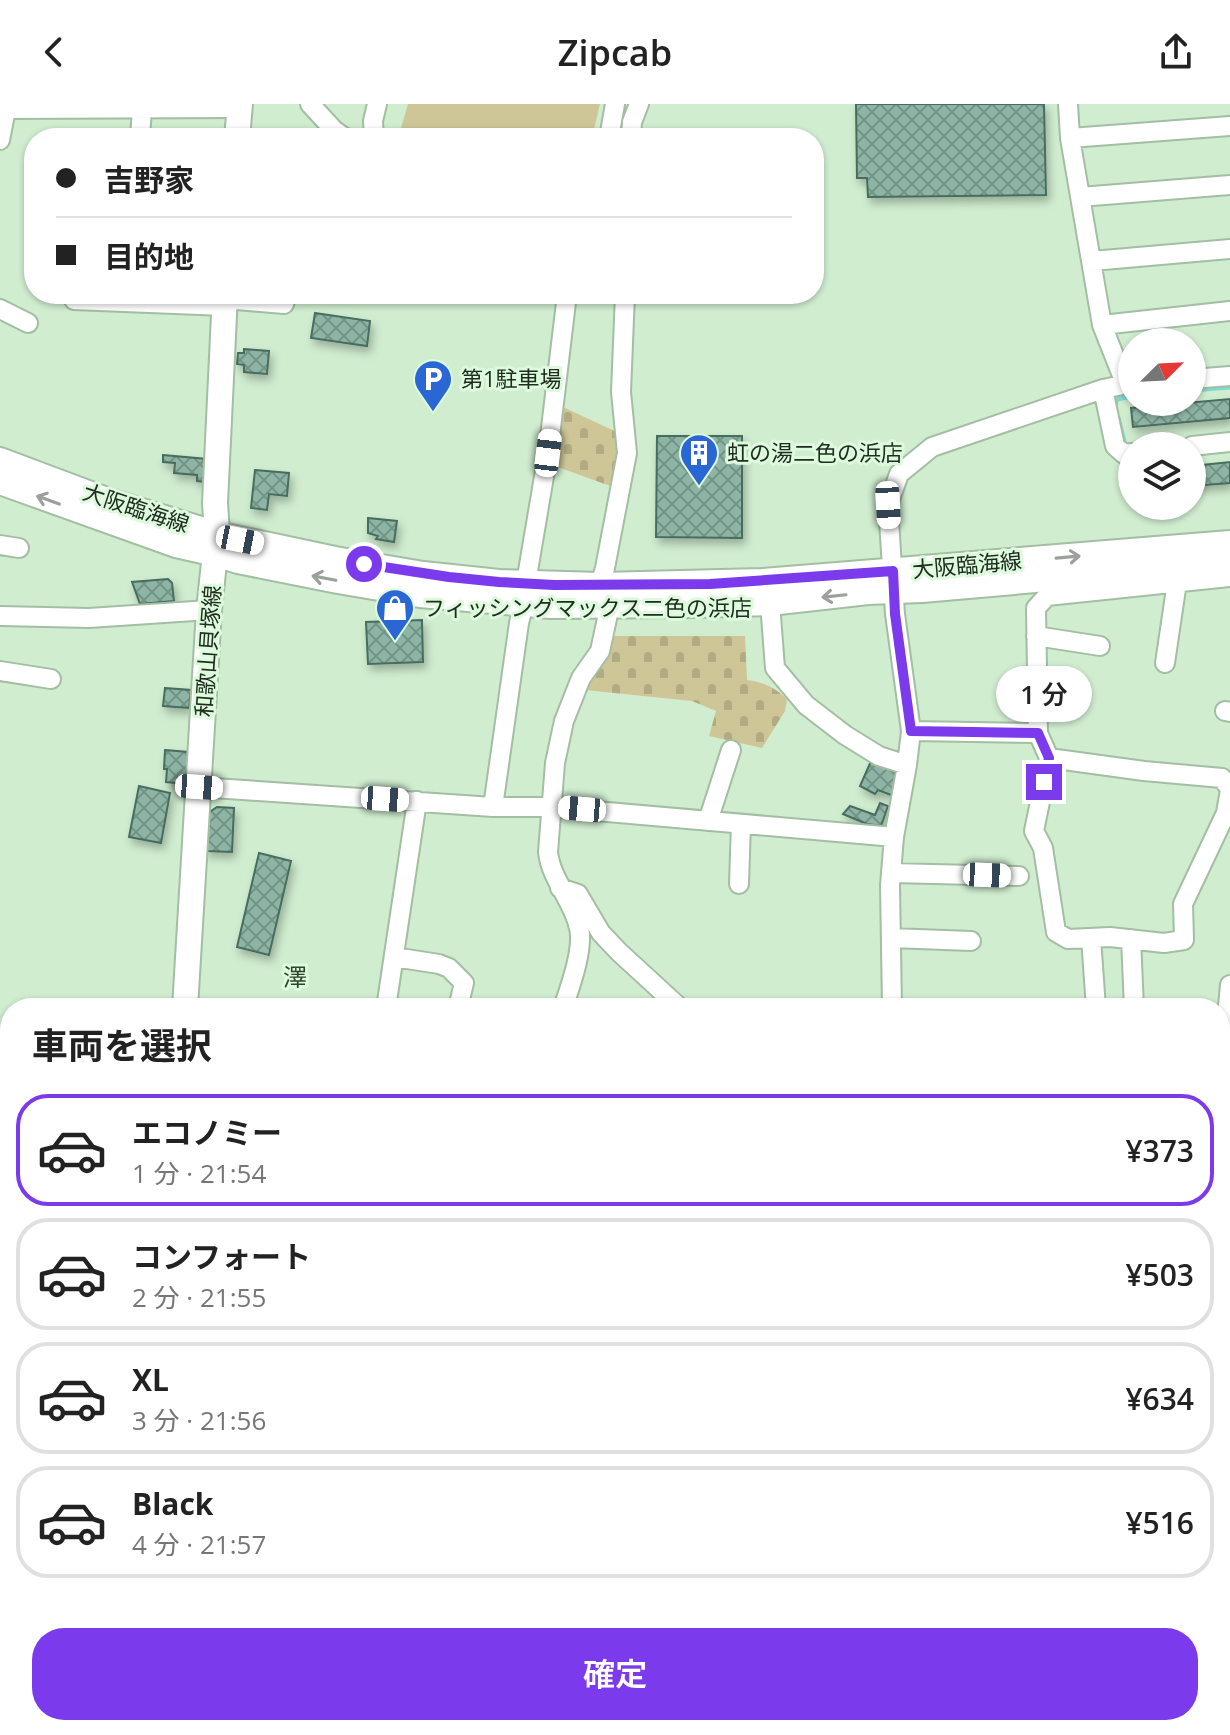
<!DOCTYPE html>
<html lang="ja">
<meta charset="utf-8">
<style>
body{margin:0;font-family:"Open Sans","Noto Sans JP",sans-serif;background:#f2f2f2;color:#222;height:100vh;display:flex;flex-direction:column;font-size:30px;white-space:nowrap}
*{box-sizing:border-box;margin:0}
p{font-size:26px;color:#767676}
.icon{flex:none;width:44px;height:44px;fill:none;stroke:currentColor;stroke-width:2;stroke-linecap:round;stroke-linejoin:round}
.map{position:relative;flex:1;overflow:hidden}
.side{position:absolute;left:0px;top:894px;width:1230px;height:738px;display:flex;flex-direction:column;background:#fff;border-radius:32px 32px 0 0;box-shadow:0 2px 6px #0004}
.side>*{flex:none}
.banner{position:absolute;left:24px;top:24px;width:800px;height:176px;border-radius:32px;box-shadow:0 2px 6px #0004;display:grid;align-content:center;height:176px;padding:0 32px;background:#fff}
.needle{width:52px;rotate:66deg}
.fabs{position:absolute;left:1118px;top:224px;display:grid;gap:16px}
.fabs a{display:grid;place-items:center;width:88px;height:88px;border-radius:50%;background:#fff;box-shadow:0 2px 6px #0004;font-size:40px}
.end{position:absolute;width:36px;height:36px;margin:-18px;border:10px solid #7c3aed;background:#fff;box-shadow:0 0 0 4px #fff}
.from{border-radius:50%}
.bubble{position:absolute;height:56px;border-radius:28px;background:#fff;box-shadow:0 2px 6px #0004;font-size:26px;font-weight:600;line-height:56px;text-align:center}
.car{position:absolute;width:24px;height:48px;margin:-24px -12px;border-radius:10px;box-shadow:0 0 6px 2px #0007;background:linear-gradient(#fff 24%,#345 0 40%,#fff 0 76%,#345 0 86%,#fff 0)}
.banner b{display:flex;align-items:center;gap:28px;height:76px;font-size:30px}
.banner b+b{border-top:2px solid #e0e0e0}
.banner i{width:20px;height:20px;background:#222}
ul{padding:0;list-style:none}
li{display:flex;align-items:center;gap:24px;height:112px;margin:0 16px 12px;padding:0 16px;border:4px solid #e0e0e0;border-radius:32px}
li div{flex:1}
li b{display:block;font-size:30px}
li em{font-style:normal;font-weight:600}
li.on{border-color:#7c3aed}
li>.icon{width:72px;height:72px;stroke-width:1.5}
h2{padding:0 32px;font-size:36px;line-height:96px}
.cta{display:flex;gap:16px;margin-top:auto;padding:16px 32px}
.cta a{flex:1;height:92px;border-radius:32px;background:#7c3aed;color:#fff;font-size:32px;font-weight:600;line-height:92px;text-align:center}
header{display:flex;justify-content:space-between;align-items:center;height:104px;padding:0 32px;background:#fff;font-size:36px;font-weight:600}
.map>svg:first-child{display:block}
.cemetery{fill:url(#cemetery-stones)}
.pitch{fill:#cfc698}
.water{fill:url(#water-rules)}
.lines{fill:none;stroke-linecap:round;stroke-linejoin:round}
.stream{stroke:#7fd9d5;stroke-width:5}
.river{stroke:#7fd9d5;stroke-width:28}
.building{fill:url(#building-cross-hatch);stroke:#476d5f;stroke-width:2;filter:url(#shadow)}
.minor-casing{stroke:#a3bea2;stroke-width:22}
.major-casing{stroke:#a3bea2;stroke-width:28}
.minor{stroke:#fff;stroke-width:18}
.major{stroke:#fff;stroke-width:24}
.oneway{stroke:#9ba09b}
.route{stroke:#7c3aed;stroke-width:10}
.labels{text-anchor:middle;stroke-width:6;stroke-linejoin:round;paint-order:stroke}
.poi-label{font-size:22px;fill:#212c21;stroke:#ddfadd;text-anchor:start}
.street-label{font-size:22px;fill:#212c21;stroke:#ddfadd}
.neighbourhood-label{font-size:24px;fill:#2d442d;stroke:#ddfadd}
</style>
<header><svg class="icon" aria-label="back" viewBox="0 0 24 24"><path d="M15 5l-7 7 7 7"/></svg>Zipcab<svg class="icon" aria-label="share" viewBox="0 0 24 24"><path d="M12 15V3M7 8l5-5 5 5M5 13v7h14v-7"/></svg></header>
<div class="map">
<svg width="1230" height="1631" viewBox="0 0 1230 1631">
<defs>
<pattern id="cemetery-stones" width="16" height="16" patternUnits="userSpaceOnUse" patternTransform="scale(2)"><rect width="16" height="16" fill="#cfc698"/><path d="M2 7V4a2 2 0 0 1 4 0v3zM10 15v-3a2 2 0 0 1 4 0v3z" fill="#b1aa83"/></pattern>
<pattern id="water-rules" width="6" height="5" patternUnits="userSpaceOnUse" patternTransform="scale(2)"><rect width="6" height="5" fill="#7fd9d5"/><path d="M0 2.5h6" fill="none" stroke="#6dbab7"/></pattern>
<pattern id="building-cross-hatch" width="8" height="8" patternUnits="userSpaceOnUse" patternTransform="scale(2)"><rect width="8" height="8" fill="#8db5a5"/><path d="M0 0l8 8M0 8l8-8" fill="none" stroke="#739386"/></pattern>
<filter id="shadow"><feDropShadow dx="3" dy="5.5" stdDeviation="4" flood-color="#0004"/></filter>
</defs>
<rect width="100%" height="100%" fill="#d0edd0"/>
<path class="cemetery" d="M563,303l58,27 -1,18 -7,35 -58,-21z
M609,532h136l2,44c17,2 28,8 40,19l-2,12 -23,37 -53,-12 7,-25 -24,-10 -107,-11c13,-18 23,-31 24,-54z"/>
<path class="pitch" d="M408,0h192l-8,34h-194z"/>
<path class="water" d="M1230,1407v77l-10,11v-68z"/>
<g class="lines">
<path class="stream" d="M1192,286l38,-3
M1115,301l2,-6 15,-3
M1118,314l6,23
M1131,360l1,4"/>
<path class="river" d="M1138,1631l3,-9"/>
</g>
<path class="building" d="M856,0h188l2,91 -178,2 -1,-19h-10z
M315,209l55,8 -3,25 -56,-8z
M244,245l25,2 -2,23 -23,-2v-7l-7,-1 1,-11h6z
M1230,295v19l-97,9 -2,-19z
M657,332h85v102l-86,-1z
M163,351l44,4 -2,23 -8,-1v-6l-23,-2 1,-10 -12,-1z
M1230,358v21l-38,3v-20z
M255,366l34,3 -2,23 -18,-2 -2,16 -16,-2z
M368,414l29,3 -3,21 -18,-3 2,-3 -10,-3z
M168,475l4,4 2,18 -34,3 -8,-22z
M422,516l1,42 -55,2 -2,-42z
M165,584l26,2 -2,18 -26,-2z
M165,646l23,2 -2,32 -20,-2 1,-13h-3z
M871,657l29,13 -9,21 -13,-5 -3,4 -15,-8z
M139,682l31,7 -9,50 -32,-6z
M880,699l8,3 -7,20 -14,-2 -24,-10 7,-8 25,9z
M217,703l17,1 -2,44 -26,-1 2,-38z
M259,749l32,8 -22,94 -32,-8z
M3,1248l7,1v29l-8,-1z
M6,1369l3,22h-9v-21z
M0,1399h10v27l-10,1z
M0,1448l10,4v25l-10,-3z
M2,1571l8,2v2l-8,26 -2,-1v-20z
M27,1622h50l-3,9h-17l-31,-6z
M158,1622l30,3 -1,6h-29z
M833,1622h154l-1,9h-155z"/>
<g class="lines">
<defs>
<path id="minor" d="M310,0l24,26 11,8
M1068,0l2,34 32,187 23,58
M0,5l240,-1
M140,34l2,-29
M374,34l-1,-17 4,-17
M609,34l6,-34
M631,34l1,-16 7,-18
M1070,34l160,-12
M0,36l6,-31
M1080,93l150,-12
M1092,157l138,-12
M225,195l59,5 3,-10
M74,196l151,6
M0,205l28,14
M1102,221l128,-14
M1192,275l38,-3
M1103,285l12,57 9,8 8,-1
M1192,342l38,-4
M0,441l19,3
M1230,473l-183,19 -11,12 2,125 11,25 -15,73 9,17 13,84 12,7 42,-2 54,6 20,-3 -1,-36 43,-91 4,-23
M600,481l5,-17 22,-115 -6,-61 4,-98
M770,499l5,65 31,37 39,30 34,21 28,9
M0,512l89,2 120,-8
M1036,532l64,10
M1165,559l12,-81
M0,567l51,8
M1225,607l5,1
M911,627l127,2
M1049,654l95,13 78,7 8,11
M199,683l294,20h57l344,30
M493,703l26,-184 10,-40 -1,-12 20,-118 19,-159
M708,717l23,-71
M891,769l128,3
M739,780l2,-60
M560,784l18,6 23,39 18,19 61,56
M891,834l80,3
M1091,834l5,70
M1131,835l3,69
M394,853l45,7 10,4 15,15 -6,25
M1230,881l-2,21 2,95
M386,904l31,-207
M563,904c7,-21 21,-59 16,-80 -6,-28 -28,-48 -31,-76l7,-89 9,-42 17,-43 19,-27 10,-46
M892,904l-2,-123 4,-48 13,-72 4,-34 -16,-117 -7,-109 11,-31 33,-27 171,-58 29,-6
M1220,1073h10
M1220,1166l10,-5
M0,1284h10
M1220,1329l10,-44
M0,1438l10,2
M1220,1523l10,8
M438,1622v9
M321,1631l1,-9
M995,1631l1,-9
M1093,1631l2,-9"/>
<path id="major" d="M237,34l3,-34
M0,356l112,42 105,32 118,25 88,15 76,8 101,3 162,-4 468,-38
M0,378l176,63 40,9 22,7 100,20 82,14 131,11 137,-1 82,-2 98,-11 54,-2 308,-27
M185,904l24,-398 8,-76 -2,-31 10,-209
M0,1549l10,3
M263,1622l38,9
M144,1631v-9"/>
</defs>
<use href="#minor" class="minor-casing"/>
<use href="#major" class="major-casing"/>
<use href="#minor" class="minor"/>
<use href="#major" class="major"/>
</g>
<defs><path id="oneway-shaft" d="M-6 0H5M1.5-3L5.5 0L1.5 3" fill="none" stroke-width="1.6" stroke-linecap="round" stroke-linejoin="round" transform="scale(2)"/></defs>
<g class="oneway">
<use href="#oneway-shaft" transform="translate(48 396) rotate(-160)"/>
<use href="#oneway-shaft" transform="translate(1068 453) rotate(-5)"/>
<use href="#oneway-shaft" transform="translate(324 474) rotate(-169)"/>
<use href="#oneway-shaft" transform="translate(834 492) rotate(174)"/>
</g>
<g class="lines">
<path class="route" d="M364,460l85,13 50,5 55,3 156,-1 183,-13 2,43 16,117 127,2 11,25 -5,24"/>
</g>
<defs>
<symbol id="parking-pin" viewBox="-11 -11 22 30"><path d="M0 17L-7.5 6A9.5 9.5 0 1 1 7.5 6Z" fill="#2a66d4" stroke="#ddfadd"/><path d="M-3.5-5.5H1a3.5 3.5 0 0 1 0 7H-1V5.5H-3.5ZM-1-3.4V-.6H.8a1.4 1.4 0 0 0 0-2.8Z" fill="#fff"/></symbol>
<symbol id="building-pin" viewBox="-11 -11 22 30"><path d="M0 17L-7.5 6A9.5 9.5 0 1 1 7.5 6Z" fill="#2a66d4" stroke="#ddfadd"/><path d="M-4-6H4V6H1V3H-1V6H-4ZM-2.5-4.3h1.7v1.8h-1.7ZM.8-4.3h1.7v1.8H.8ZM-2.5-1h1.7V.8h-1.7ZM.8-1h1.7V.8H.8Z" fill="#fff"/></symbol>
<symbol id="shop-pin" viewBox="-11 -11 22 30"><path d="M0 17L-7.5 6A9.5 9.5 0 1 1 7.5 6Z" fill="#2a66d4" stroke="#ddfadd"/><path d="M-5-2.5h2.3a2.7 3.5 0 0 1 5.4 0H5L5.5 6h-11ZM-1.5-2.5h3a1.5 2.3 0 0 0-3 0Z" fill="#fff"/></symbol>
</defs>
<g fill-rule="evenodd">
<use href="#parking-pin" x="411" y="253" width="44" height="60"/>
<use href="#building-pin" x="677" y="327" width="44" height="60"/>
<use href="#shop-pin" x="373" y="482" width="44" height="60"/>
</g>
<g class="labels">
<g class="poi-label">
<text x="461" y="283">第1駐車場</text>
<text x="727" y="357">虹の湯二色の浜店</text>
<text x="423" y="512">フィッシングマックス二色の浜店</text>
</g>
<g class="street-label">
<text transform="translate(136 404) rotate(18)" y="8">大阪臨海線</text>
<text transform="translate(967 461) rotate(-5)" y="8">大阪臨海線</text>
<text transform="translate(208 547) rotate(-86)" y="8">和歌山貝塚線</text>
</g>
<g class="neighbourhood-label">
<text x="295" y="882">澤</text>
</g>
</g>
</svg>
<div class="fabs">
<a><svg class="needle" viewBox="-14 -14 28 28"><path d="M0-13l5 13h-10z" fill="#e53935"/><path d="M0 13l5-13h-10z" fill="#767676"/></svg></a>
<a><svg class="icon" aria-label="layers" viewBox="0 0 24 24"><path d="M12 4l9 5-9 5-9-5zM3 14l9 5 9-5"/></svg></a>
</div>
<i class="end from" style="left:364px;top:460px"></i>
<i class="end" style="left:1044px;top:678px"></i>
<div class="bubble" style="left:996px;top:562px;width:96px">1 分</div>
<i class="car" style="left:548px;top:349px;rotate:7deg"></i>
<i class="car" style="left:888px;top:401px;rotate:177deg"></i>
<i class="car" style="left:240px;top:436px;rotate:101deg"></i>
<i class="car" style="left:199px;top:683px;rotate:94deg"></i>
<i class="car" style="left:385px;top:695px;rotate:94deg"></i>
<i class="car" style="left:582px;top:705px;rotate:275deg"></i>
<i class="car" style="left:987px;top:771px;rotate:92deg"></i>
<div class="banner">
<b><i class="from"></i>吉野家</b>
<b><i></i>目的地</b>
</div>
<section class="side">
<h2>車両を選択</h2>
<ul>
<li class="on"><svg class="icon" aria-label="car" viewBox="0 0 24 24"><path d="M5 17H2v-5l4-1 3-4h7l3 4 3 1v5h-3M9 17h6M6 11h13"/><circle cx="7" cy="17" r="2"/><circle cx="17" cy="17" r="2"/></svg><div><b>エコノミー</b><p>1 分 · 21:54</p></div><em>¥373</em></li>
<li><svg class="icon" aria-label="car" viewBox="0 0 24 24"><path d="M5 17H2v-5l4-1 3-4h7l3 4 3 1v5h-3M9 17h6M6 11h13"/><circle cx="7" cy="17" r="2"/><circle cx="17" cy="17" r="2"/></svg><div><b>コンフォート</b><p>2 分 · 21:55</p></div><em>¥503</em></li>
<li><svg class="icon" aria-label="car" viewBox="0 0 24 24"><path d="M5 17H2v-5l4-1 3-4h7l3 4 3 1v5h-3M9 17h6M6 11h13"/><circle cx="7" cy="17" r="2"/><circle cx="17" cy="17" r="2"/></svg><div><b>XL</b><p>3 分 · 21:56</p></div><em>¥634</em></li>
<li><svg class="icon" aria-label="car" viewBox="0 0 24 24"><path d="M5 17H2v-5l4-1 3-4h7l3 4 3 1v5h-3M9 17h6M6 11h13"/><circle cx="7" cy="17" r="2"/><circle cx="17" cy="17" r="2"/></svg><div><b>Black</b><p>4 分 · 21:57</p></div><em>¥516</em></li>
</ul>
<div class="cta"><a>確定</a></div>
</section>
</div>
